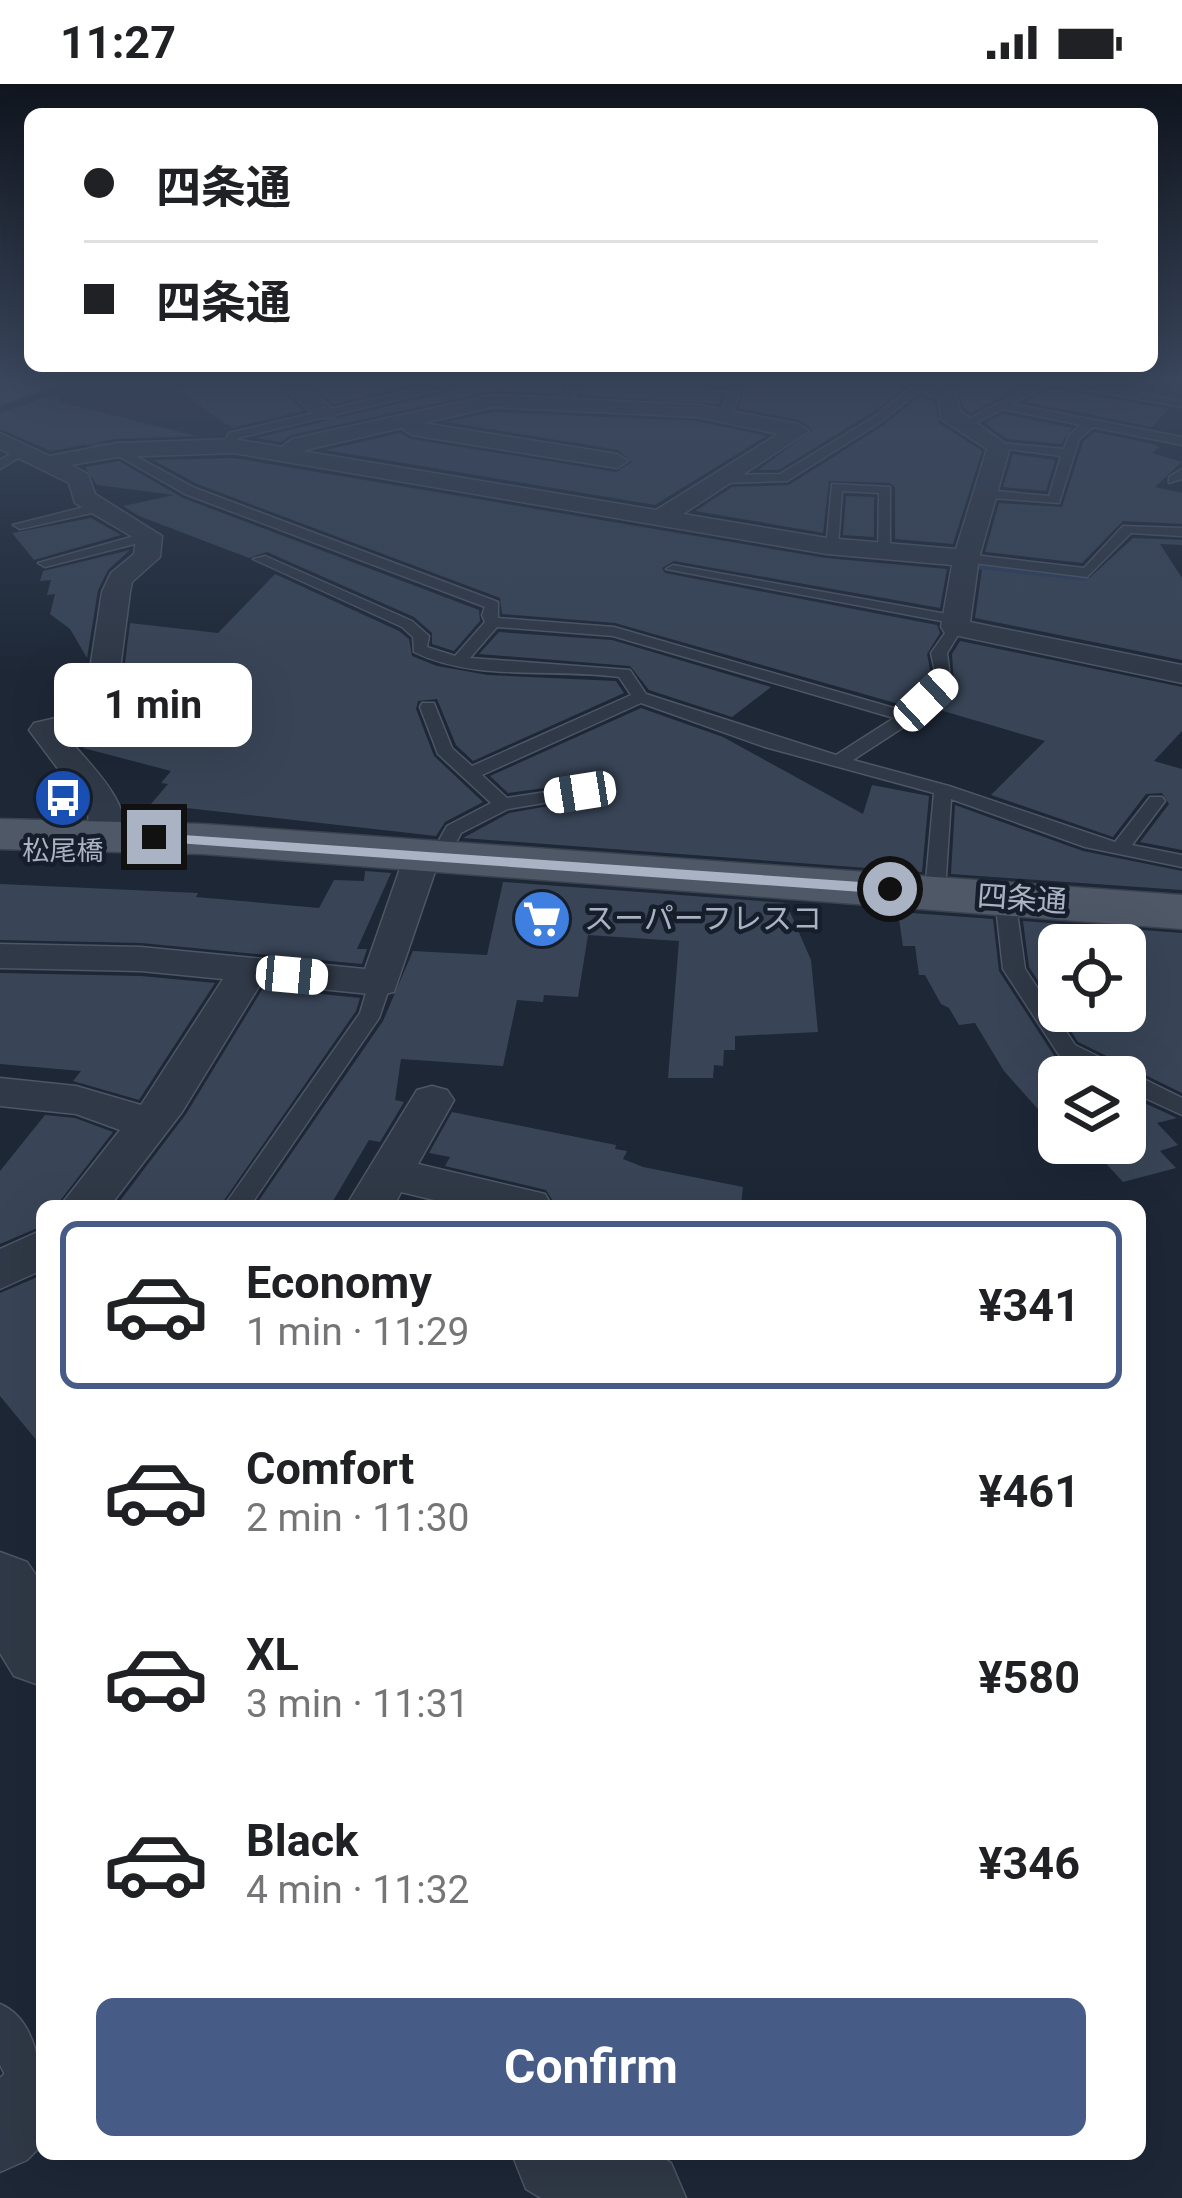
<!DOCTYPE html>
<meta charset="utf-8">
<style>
body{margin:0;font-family:Roboto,"Noto Sans JP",sans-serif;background:#f6f6f6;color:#202124;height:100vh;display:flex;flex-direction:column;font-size:45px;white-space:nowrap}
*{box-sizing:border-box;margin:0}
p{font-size:39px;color:#757577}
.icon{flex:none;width:66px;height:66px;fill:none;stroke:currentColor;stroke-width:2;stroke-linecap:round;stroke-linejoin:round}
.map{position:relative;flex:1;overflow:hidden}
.details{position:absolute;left:36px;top:1116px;width:1110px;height:960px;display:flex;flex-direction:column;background:#fff;border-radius:18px;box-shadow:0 12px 48px #0002}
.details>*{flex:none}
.top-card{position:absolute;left:24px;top:24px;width:1134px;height:264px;border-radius:18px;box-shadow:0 12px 48px #0002;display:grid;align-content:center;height:264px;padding:0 60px;background:#fff}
.buttons{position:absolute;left:1038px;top:840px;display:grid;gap:24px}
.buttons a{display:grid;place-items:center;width:108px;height:108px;border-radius:18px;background:#fff;box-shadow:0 12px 48px #0002;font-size:60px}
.end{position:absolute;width:54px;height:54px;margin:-27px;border:15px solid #aab3c4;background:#111;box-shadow:0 0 0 6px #111}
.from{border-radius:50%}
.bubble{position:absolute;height:84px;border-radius:18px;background:#fff;box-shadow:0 12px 48px #0002;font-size:39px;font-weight:700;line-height:84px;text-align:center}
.car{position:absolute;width:36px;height:72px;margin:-36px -18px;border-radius:15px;box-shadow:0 0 9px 3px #0007;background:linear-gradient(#fff 24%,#345 0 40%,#fff 0 76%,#345 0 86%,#fff 0)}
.top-card b{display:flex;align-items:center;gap:42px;height:114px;font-size:45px}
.top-card b+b{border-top:3px solid #e0e0e0}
.top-card i{width:30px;height:30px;background:#202124}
ul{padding:21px 0 0;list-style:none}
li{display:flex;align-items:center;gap:36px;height:168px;margin:0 24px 18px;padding:0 36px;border:6px solid transparent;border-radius:18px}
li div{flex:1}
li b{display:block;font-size:45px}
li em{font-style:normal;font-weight:700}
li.current{border-color:#465c87}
li>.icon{width:108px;height:108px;stroke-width:1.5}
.primary-button{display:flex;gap:24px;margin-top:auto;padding:24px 60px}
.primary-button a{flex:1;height:138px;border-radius:18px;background:#465c87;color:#fff;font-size:48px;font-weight:700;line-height:138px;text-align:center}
.status{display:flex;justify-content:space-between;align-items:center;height:84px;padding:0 60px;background:#fff;direction:ltr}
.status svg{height:33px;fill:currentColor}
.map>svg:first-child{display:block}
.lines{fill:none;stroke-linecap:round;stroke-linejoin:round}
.stream{fill:#2d3f5d;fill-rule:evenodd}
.building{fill:#394557;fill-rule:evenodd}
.service-casing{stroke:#4e5665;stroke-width:3}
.minor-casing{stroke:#4e5665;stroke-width:3}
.tertiary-casing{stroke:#4e5665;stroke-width:3}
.primary-casing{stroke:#3a4250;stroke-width:3}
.service{fill:#303947;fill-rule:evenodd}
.minor{fill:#303947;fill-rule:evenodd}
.tertiary{fill:#303947;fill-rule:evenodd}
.primary{fill:#4e5867;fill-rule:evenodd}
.route{fill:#aab3c4}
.labels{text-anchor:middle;stroke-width:9;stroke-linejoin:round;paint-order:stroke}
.far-poi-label{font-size:27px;fill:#aab3c4;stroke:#161e2b}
.street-label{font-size:30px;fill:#aab3c4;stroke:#161e2b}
.poi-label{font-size:30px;fill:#aab3c4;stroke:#161e2b;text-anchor:start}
</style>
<div class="status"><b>11:27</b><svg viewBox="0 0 49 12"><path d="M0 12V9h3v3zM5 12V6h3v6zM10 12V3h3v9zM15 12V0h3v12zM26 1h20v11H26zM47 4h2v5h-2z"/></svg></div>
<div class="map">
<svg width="1182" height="2114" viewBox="0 0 1182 2114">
<rect width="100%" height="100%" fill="#1d2736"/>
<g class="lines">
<path class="stream" d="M59,307l5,1 -18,25h-6z
M65,356l57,4 4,2 -4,2 -54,-4z
M958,477l149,19 4,3 -4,3 -152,-20v-4z"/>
</g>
<path class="building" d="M163,296h108l32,31 -71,17z
M305,296h129l-101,24z
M449,296h119l-7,14 -69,-3 -201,44 -10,7 -25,-4 194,-47 4,-4z
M587,296l93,2 44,7 -5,15 -139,-9z
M745,296h149l10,8 -33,25 -92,57h-21l55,-40 -14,-10 -60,-12z
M937,296h96l-62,33 -7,-5 -6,-19z
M1053,304l116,21 -17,18 -127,-25z
M920,312l15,7 4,20 43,28 -29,93 -58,-5v-52l-5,-4 -61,-2 -6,52 -128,-22 37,-24 57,-2 95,-60z
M43,314l154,38 -81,3 -65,12 -51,-22v-16z
M493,328l204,9 69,15 -111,69 -330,-55 75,-17 11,6 205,33 16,-10 -14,-12 -171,-28z
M1004,330l67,14 -10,16 -54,-5 -22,-16z
M1094,348l59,12 6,3 -7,6 30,9 -27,25 27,6v31l-59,-3 -41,42 -97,-11 14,-49 63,4 21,-65z
M1013,370l42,6 -9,31 -43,-4z
M234,374l592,100 121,11 -7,39 -266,-47 -12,7 3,5 272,52 3,8 -13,21 5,25 -30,26 -287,-82 -113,-9 -2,-16 -303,-114 -44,-24z
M119,377l64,37 296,112 1,11 -26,30 -22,-7v-11l-18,-16 -147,-65 -18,6 -110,-42 -16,-10 51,-11 -77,-10 -12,-18z
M846,412l28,1v40l-31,-2z
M91,434l30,17 -87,25 -22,-27z
M1133,454l49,2v5l-22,-1 22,34v82l-207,-42 7,-49 104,12z
M130,466l-22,20 -10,20 -11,68 -17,-29 -20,-15 5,-20 -8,1 4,-15 -11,1 3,-10z
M275,490l124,57 10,8 3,17 25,10 51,9 128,6 8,12 -151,68 -17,-16 -19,-46 -19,2 -2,8 18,47 49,46 -38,20 -9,14 -285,-32 17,-20 -7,-1 10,-12 -88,-23 18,-17 24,-6 14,-23 40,-33 -54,-6 5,-40 88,10z
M499,548l113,8 159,47 -39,30 -83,-27 -19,-24 -151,-12z
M960,557l222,46v44l-28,30 28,8v81l-42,-8 29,-38 -7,-11 -16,1 -33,43 -122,-42 54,-54 -112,-33 21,-20 -2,-34z
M641,624l82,29 140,77 9,-29 57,11 -7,76 -459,-34 46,-25 80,-14 3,-8 -11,-8 -73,10 -18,-17z
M955,721l128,46 99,20v19l-231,-16z
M365,787l26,2 -34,76h10l-5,15 -221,-21 -141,-3v-56l198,9 -2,4 123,11 15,-28 30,1z
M503,798l283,21 25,57 7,72 -83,4v14h-11l-1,16 -9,-1 -1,13h-45l11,-137 -91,-6 -10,62 -34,-2 -1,7 -26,-2 -14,66 -102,-7 -6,41 9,2 -24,40 -11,-2 -39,66h-75l128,-185 30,-70 74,4z
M898,828l95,7 6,52 56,86 37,20h-33v56l-55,-62 -29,-48 -16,2 -10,-17 -8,-4 -16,-29h-6l-4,-29h-12z
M1023,837l159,12v160l-104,-51 -49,-75zM1059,861h66v66h-66z
M0,889l141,3 74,7 -76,117 -66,-19 8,-10 -81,-7z
M263,904l97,10 -4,13 -136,195h-104l70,-92z
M1125,1010l52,24 -20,5 21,22 -18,6 16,17 -53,14 -36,-39h38z
M452,1028l164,33 -1,4 12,2 -4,8 20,8 100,20 -2,19h-185l-10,-16 -101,-24 5,-9 -21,-4z
M45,1031l30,3 38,14 -57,74h-14v20l-42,18v-73z
M42,1191v172l-42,-51v-103z"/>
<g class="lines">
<defs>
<path id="service" d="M573,296h10l-15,27h-8z
M684,296h56l1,2 -6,25 -16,12 -6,-3 11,-10 6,-21z
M1042,296h28l112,21v6l-130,-24 -40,21 170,33v8l-89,-18 -14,12 -20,64 -79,-6 -1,-3 6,-4 64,6 12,-40 -68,-9 6,-4 65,6 5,-14 12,-10 -78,-16 -35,18 -10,-2z
M445,298l4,5 -211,51 -6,11 -10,-3 7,-13z
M918,298l9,2 -45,37 -95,60 -68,2 -6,-4 6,-4 61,-1 94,-57z
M117,362l78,42 303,114v16l116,9 290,84 33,-30 -6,-28 21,-30 -286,-54 7,-4 285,51 2,3 -4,4 7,4 -16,26 4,32 -38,36 -60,39 96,26 166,56 35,-45h12l3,4 -33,44 50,10v12l-97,-20 -134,-48 -6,93 -3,4h-14l-3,-4 9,-99 -169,-46 -124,-44 -159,72 25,23 72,-11 9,5 -3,4 -77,13 -47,24 -15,29h-14l-3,-4 18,-32 44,-23 -53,-49 -18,-47 2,-4h12l18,45 20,18 159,-71 -12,-18c-67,-9 -144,5 -205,-25l-1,-15 -11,-10 -149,-68 12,-3 147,65 17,15 -2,11 28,9 30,-34 -3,-7 3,-8 -300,-113 -72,-41zM497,543l116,9 281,82 -58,37 -190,-61 -16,-24 -160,-12z
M20,364l10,3 -30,18v-9z
M1182,385v10l-13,4v-6z
M832,400l58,3v67l-12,-3 1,-58 -37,-2 -4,55 -12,3z
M100,419l5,1v6l-85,19 -7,-4z
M1123,442l59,2v8l-51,-3 -44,44 -121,-15 -7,-4 7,-4 118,14z
M149,448l5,1v6l-109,28 -7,-4z
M1005,808l10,6 10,71 50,76 107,53v17l-57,-26v-12h-23l-43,-22 -56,-86 -8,-71z
M380,893l11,6 -12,35 -129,188h-26l136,-193 9,-30z
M0,1920c36,15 42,66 42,100l-9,4 -14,-6 -19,-37z"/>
<path id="minor" d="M275,296h23l39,33 -3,5h-16z
M898,296h28l30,13 4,18 50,36 -31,111 -9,64 212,43v18l-237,-50 -4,-6 11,-62 -125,-11 -593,-101 -117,4 -46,8 17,9 7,20 67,42 -2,21 -28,25 -2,10 -10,77 15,33 -14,20 -56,13c20,25 75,73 54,107h-24l-6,-7 -1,-26 -59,-79 5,-7 65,-15 5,-7 -14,-32 12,-77 9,-19 23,-19 2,-15 -61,-36 -6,-20 -69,-34v-16l50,23 67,-13 117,-4 48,8 10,-8 201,-44 205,10 100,19 11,7 -126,83 144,24 129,11 31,-100 -46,-30 -2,-19zM493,323l205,10 80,17 -122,76 -354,-59 99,-23 11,7 205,33 11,-7 -11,-7 -194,-31z
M422,762l13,3 5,8 -46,135 -14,3 -119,-12 -79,129 -72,94h-50l60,-76 -44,-16 -76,-8v-28l76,8 65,19 82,-126 -82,-8 -141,-3v-24l141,3 224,22 39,-112 5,-8z
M432,1002l15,4 7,10 -36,64 127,30 7,12h-93l-58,-14 -7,14h-48l71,-116z
M42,1146v40l-42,19v-40z
M42,1968v93l-15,15 -27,12v-94l15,-15z"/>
<path id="tertiary" d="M0,1468l27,10 15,22v102l-28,-10 -14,-23z
M512,2070h145l14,9 15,35h-145l-15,-9z"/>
<path id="primary" d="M16,296h43l-4,6 -55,19v-19z
M0,735l203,5 979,71v34l-979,-75 -203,-5z"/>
</defs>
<use href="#service" class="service-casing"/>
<use href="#minor" class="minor-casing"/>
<use href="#tertiary" class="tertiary-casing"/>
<use href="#primary" class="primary-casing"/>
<use href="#service" class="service"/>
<use href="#minor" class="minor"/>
<use href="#tertiary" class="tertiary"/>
<use href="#primary" class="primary"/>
</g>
<linearGradient id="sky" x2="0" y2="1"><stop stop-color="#10151e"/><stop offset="0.5" stop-color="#3a475d"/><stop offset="1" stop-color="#3a475d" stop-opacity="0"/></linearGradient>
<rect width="1182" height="592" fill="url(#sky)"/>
<path class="route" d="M154,749l736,51 8,5 -8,5 -741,-53 -2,-4z"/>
<defs>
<symbol id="bus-disc" viewBox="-11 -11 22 22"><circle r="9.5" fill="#1a4fb4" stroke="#161e2b"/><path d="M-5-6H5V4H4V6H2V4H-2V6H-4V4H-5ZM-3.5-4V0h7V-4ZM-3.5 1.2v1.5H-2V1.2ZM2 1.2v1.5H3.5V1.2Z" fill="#fff"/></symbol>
<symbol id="supermarket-disc" viewBox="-11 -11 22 22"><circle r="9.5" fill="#3f7fe0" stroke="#161e2b"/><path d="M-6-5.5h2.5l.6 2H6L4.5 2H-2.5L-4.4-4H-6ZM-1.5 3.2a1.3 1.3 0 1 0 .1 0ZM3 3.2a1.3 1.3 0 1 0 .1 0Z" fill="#fff"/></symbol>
</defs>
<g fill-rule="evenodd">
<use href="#bus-disc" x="30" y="681" width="66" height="66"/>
<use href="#supermarket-disc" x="509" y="802" width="66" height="66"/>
</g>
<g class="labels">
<g class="far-poi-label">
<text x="63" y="776">松尾橋</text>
</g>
<g class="street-label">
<text transform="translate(1022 815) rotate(4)" y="10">四条通</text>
</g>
<g class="poi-label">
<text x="584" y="845">スーパーフレスコ</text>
</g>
</g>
</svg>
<div class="buttons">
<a><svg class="icon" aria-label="locate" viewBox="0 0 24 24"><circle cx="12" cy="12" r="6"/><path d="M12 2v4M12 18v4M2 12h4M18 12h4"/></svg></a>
<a><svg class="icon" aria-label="layers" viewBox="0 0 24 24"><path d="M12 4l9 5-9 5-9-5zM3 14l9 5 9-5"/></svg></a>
</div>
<i class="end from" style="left:890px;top:805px"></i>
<i class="end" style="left:154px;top:753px"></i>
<div class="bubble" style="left:54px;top:579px;width:198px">1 min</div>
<i class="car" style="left:926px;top:616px;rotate:47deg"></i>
<i class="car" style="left:580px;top:708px;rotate:261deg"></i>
<i class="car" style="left:292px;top:891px;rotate:95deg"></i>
<div class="top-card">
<b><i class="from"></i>四条通</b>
<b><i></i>四条通</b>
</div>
<section class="details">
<ul>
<li class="current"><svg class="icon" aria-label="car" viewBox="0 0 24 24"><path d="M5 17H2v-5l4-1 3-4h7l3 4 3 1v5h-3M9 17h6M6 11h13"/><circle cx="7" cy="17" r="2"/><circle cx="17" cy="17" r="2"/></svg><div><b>Economy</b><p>1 min · 11:29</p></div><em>¥341</em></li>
<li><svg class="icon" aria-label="car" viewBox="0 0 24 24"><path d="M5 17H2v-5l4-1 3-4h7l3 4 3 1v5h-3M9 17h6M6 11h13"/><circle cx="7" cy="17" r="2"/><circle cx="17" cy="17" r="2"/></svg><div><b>Comfort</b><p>2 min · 11:30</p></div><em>¥461</em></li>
<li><svg class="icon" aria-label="car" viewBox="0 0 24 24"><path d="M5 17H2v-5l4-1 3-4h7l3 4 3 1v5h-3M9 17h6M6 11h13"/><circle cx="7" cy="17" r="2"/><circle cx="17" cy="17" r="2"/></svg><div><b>XL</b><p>3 min · 11:31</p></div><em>¥580</em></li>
<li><svg class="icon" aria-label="car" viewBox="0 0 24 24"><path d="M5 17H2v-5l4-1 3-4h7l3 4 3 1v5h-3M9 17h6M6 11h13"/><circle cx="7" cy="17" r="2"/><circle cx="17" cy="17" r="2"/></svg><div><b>Black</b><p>4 min · 11:32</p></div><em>¥346</em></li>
</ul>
<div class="primary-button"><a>Confirm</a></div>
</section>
</div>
